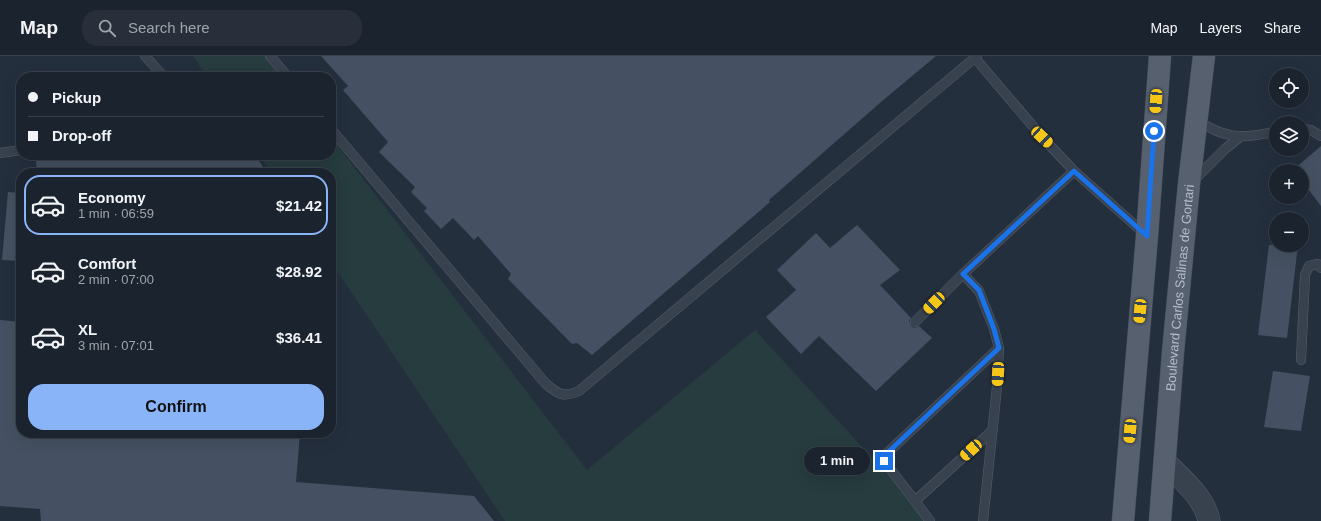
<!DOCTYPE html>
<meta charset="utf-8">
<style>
body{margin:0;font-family:Arial,sans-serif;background:#282f3a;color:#f1f3f6;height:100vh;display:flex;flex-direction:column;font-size:15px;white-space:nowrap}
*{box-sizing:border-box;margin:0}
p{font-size:13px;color:#a0a4aa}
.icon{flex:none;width:22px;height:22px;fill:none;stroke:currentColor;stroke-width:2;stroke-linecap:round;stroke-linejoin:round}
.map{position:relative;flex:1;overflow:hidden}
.sheet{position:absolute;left:16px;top:112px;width:320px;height:270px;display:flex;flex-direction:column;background:#1b232e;border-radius:16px;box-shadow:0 4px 16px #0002,0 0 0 1px #39404a}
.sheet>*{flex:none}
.top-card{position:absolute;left:16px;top:16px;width:320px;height:88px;border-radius:16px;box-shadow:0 4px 16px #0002,0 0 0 1px #39404a;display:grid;align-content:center;height:88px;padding:0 12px;background:#1b232e}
.tools{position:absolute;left:1269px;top:12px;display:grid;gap:8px}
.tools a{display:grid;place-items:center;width:40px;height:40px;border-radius:50%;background:#1b232e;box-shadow:0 4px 16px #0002,0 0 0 1px #39404a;font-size:20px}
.end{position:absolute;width:18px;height:18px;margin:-9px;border:5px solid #1a73e8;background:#fff;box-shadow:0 0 0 2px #fff}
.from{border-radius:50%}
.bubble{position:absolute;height:28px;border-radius:14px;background:#1b232e;box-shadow:0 4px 16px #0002,0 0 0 1px #39404a;font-size:13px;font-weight:700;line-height:28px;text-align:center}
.car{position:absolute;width:12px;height:24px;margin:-12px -6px;border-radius:5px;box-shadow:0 0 3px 1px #0007;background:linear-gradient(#f5c518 24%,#345 0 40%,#f5c518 0 76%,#345 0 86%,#f5c518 0)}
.top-card b{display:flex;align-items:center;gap:14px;height:38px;font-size:15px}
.top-card b+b{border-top:1px solid #39404a}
.top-card i{width:10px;height:10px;background:#f1f3f6}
ul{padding:7px 0 0;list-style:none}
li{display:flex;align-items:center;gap:12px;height:60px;margin:0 8px 6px;padding:0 4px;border:2px solid transparent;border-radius:16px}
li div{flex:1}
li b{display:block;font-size:15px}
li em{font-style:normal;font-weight:700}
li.current{border-color:#8ab4f8}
li>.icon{width:36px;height:36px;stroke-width:1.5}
.primary-button{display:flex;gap:8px;margin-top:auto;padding:8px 12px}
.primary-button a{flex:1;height:46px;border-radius:16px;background:#8ab4f8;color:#111;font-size:16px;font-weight:700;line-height:46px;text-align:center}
header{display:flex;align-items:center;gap:24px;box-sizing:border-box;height:56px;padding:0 20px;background:#1b232e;border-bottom:1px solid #39404a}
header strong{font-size:19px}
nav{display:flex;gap:22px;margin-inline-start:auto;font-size:14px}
.search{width:280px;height:36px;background:#282f3a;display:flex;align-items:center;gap:10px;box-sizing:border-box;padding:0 14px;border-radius:16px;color:#a0a4aa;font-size:15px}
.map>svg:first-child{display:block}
.green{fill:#263c3f}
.building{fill:#455162}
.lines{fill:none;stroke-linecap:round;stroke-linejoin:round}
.service-casing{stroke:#565f6c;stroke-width:10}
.tertiary-casing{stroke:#565f6c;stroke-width:23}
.primary-casing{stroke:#414a57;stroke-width:23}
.service{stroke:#38414e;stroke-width:9}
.tertiary{stroke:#38414e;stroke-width:22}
.primary{stroke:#56606e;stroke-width:22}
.route{stroke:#1a73e8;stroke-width:5}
.labels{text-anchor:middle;stroke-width:4;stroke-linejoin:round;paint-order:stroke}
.street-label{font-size:13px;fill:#b4bcc9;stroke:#1d2633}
</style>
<header>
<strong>Map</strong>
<div class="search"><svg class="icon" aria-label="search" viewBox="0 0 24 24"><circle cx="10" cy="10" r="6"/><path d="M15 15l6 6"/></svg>Search here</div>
<nav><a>Map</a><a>Layers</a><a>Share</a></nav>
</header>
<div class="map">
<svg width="1321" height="465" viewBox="0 0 1321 465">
<rect width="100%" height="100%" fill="#242f3e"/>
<path class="green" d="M193,0h76l16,21h-78z
M331,81l256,333 168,-140 175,191h-425l-174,-259v-89h-60l-12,-18h72z"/>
<path class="building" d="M321,0h615l-55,46 -112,98 1,2 -178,153 -15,-12 -5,1 -64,-65 3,-5 -33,-38 -4,4 -21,-22 -12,11 -17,-18 3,-3 -16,-16 4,-5 -36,-35 9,-10 -45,-52 5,-4z
M1321,90v60l-19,-25v-10h-8l-1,-1z
M92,99h163l12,18h-230l-1,-12z
M8,136l13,1v68l-19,-1z
M857,169l43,45 -20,15 31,33 -2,3 2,5 3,2 5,-2 13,12 -56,53 -57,-55 -18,18 -35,-37 30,-27 -19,-20 39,-37 14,15z
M1269,189h29l-11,93 -29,-3z
M0,264l21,2v111h279l-4,49 178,14 20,25h-453l-1,-12 -40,-3z
M1273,315l37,5 -9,55 -37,-4z"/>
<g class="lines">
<defs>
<path id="service" d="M145,0l19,21
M270,0l18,21
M975,2l67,79 32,34 72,64
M1197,65c10,5 19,11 29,13 16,5 34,0 50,-2
M331,73l214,254c13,11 17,15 34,8l398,-335
M1302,73l9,1 10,6
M0,97l21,-3
M1193,125l32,-32 15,-12
M915,266l48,-48
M1301,304l4,-85 4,-9 9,-2 3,4
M993,374l-78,71 -31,-40v-5l115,-108
M915,445l15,20
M983,465l14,-134 2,-39 -5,-19 -15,-38 -16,-17 111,-103"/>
<path id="tertiary" d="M1165,406c17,18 39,34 44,59"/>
<g id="primary">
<path d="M1123,465l24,-285 13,-180"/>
<path id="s1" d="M1160,465l13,-169 16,-168 15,-128"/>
</g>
</defs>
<use href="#service" class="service-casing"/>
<use href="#tertiary" class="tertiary-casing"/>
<use href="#primary" class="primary-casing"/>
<use href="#service" class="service"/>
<use href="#tertiary" class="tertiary"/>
<use href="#primary" class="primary"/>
</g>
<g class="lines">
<path class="route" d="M884,405v-5l115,-108 -5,-19 -15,-39 -16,-16 111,-103 73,65 7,-105"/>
</g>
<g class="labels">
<g class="street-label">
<text dy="5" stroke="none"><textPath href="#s1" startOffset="234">Boulevard Carlos Salinas de Gortari</textPath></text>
</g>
</g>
</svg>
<div class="tools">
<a><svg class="icon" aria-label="locate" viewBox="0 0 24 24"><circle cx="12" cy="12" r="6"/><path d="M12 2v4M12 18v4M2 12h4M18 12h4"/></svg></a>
<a><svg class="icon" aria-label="layers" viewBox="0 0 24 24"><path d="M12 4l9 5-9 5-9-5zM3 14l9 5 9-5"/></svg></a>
<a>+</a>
<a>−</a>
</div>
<i class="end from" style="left:1154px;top:75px"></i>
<i class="end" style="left:884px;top:405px"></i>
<div class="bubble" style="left:804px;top:391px;width:66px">1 min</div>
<i class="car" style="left:1156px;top:45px;rotate:184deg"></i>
<i class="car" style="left:1042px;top:81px;rotate:133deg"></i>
<i class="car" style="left:934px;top:247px;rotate:225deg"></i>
<i class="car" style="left:1140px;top:255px;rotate:185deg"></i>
<i class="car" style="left:998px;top:318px;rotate:183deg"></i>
<i class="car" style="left:1130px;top:375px;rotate:185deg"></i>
<i class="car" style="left:971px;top:394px;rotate:228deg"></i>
<div class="top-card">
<b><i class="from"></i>Pickup</b>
<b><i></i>Drop-off</b>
</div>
<section class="sheet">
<ul>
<li class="current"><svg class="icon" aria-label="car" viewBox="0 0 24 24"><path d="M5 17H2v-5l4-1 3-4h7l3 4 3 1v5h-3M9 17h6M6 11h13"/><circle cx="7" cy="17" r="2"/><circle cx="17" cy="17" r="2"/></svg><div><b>Economy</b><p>1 min · 06:59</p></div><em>$21.42</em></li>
<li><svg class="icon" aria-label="car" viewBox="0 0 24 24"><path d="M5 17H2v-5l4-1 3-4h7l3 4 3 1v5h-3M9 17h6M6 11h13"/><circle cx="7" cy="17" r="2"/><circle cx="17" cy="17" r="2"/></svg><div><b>Comfort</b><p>2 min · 07:00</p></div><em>$28.92</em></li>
<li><svg class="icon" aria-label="car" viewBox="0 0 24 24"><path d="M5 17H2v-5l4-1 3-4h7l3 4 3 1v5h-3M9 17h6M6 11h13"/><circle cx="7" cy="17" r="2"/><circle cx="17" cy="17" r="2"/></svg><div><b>XL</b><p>3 min · 07:01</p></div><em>$36.41</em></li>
</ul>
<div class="primary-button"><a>Confirm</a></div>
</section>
</div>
